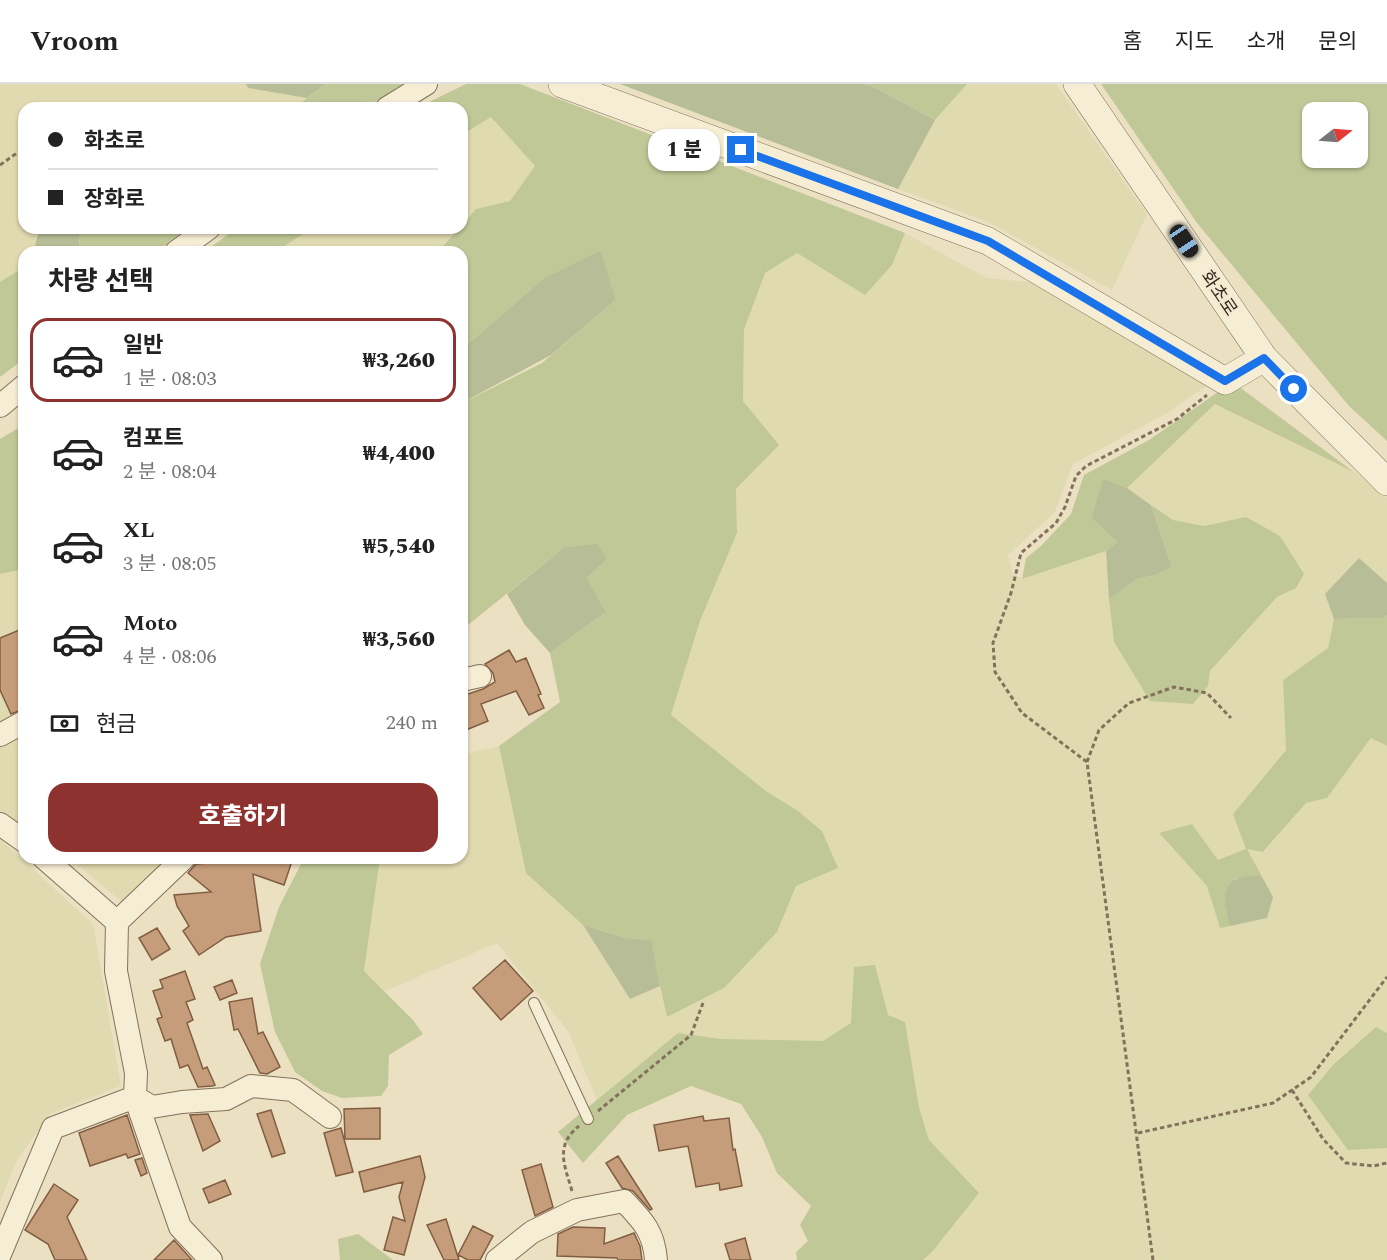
<!DOCTYPE html>
<html lang="ko">
<meta charset="utf-8">
<style>
body{margin:0;font-family:Spectral,"Noto Sans KR",serif;background:#f2f2f2;color:#222;height:100vh;display:flex;flex-direction:column;font-size:22px;white-space:nowrap}
*{box-sizing:border-box;margin:0}
p{font-size:20px;color:#767676}
.icon{flex:none;width:33px;height:33px;fill:none;stroke:currentColor;stroke-width:2;stroke-linecap:round;stroke-linejoin:round}
.map{position:relative;flex:1;overflow:hidden}
.panel{position:absolute;left:18px;top:162px;width:450px;height:618px;display:flex;flex-direction:column;background:#fff;border-radius:18px;box-shadow:0 2px 4px #0004}
.panel>*{flex:none}
.hud{position:absolute;left:18px;top:18px;width:450px;height:132px;border-radius:18px;box-shadow:0 2px 4px #0004;display:grid;align-content:center;height:132px;padding:0 30px;background:#fff}
.needle{width:39px;rotate:73deg}
.tools{position:absolute;left:1302px;top:18px;display:grid;gap:12px}
.tools a{display:grid;place-items:center;width:66px;height:66px;border-radius:12px;background:#fff;box-shadow:0 2px 4px #0004;font-size:30px}
.end{position:absolute;width:27px;height:27px;margin:-14px;border:8px solid #1a73e8;background:#fff;box-shadow:0 0 0 3px #fff}
.from{border-radius:50%}
.bubble{position:absolute;height:42px;border-radius:18px;background:#fff;box-shadow:0 2px 4px #0004;font-size:20px;font-weight:800;line-height:42px;text-align:center}
.car{position:absolute;width:18px;height:36px;margin:-18px -9px;border-radius:8px;box-shadow:0 0 4px 2px #0007;background:linear-gradient(#222 24%,#8ab4d8 0 40%,#222 0 76%,#8ab4d8 0 86%,#222 0)}
.hud b{display:flex;align-items:center;gap:21px;height:57px;font-size:22px}
.hud b+b{border-top:2px solid #e0e0e0}
.hud i{width:15px;height:15px;background:#222}
ul{padding:0;list-style:none}
li{display:flex;align-items:center;gap:18px;height:84px;margin:0 12px 9px;padding:0 18px;border:3px solid transparent;border-radius:18px}
li div{flex:1}
li b{display:block;font-size:22px}
li em{font-style:normal;font-weight:800}
li.selected{border-color:#8e322f}
li>.icon{width:54px;height:54px;stroke-width:1.5}
h2{padding:0 30px;font-size:27px;line-height:72px}
.pay{display:flex;align-items:center;gap:15px;height:66px;padding:0 30px;font-size:22px}
.pay p{margin-inline-start:auto}
.action{display:flex;gap:12px;margin-top:auto;padding:12px 30px}
.action a{flex:1;height:69px;border-radius:18px;background:#8e322f;color:#fff;font-size:24px;font-weight:800;line-height:69px;text-align:center}
header{display:flex;align-items:center;gap:36px;box-sizing:border-box;height:84px;padding:0 30px;background:#fff;border-bottom:2px solid #e0e0e0}
header strong{font-size:28px}
nav{display:flex;gap:33px;margin-inline-start:auto;font-size:21px}
.map>svg:first-child{display:block}
.farmland{fill:#e0dab0;fill-rule:evenodd}
.green{fill:#c0c897;fill-rule:evenodd}
.cemetery{fill:#b7bd96}
.building{fill:#c69d7a;stroke:#815d42;stroke-width:1.5}
.lines{fill:none;stroke-linecap:round;stroke-linejoin:round}
.service-casing{stroke:#83725b;stroke-width:12}
.minor-casing{stroke:#83725b;stroke-width:24}
.tertiary-casing{stroke:#83725b;stroke-width:28}
.path{stroke:#83725b;stroke-width:3;stroke-dasharray:4.5 3;stroke-linecap:butt}
.service{stroke:#f6edd5;stroke-width:10}
.minor{stroke:#f6edd5;stroke-width:22}
.tertiary{stroke:#f6edd5;stroke-width:27}
.route{stroke:#1a73e8;stroke-width:8}
.labels{text-anchor:middle;stroke-width:4.5;stroke-linejoin:round;paint-order:stroke}
.street-label{font-size:18px;fill:#34291e;stroke:#f3ead1}
</style>
<header>
<strong>Vroom</strong>
<nav><a>홈</a><a>지도</a><a>소개</a><a>문의</a></nav>
</header>
<div class="map">
<svg width="1387" height="1176" viewBox="0 0 1387 1176">
<rect width="100%" height="100%" fill="#ebe0c2"/>
<path class="farmland" d="M0,0h246l2,4 59,10 -13,10h-270v120h16l-7,24h-9v15l-24,15z
M967,0h89l91,130 -35,76 -124,-68 -90,-33 37,-69z
M491,33l44,49 -25,35 -34,8 -14,16v-90z
M313,144h146l-21,24h-163z
M905,149l82,45 52,5 171,100 -39,28 -98,53 -18,48 -47,43 4,18 10,6 84,-28 8,91 36,59 58,-15 2,-15 67,-74 19,-9 -49,-71 -43,9 -31,-6 -46,-32 88,-84 139,68 33,26v85l-28,-24 -34,35 9,25 -6,29 -45,32 3,70 -53,64 31,38 42,-49 21,-5 44,-60 16,8v287l-11,-6 -28,123 39,-2v112h-464l9,-8 47,-59 -50,-52 -41,-126 -34,-48 -2,56 -29,19 -102,-3 -43,-6 -81,67 -29,-69 -71,-88 -112,48 -21,-20 16,-113h82v-103l37,-9 27,127 57,52 47,74 30,-13 7,31 110,-85 19,-46 41,-18 -15,-37 -24,-20 -32,-20 -95,-76 29,-94 37,-88 -1,-44 42,-44 -35,-44 1,-70 21,-58 32,-20 68,42 27,-30zM1192,740l26,36 2,68 -13,-42 -48,-52z
M24,485v147l-24,15v-157z
M24,649v93l-24,-15v-65z
M0,755l93,85 28,162 -71,28 -33,46 -17,42z
M69,774h98l-41,47z"/>
<path class="green" d="M326,0h78l-39,24h-71z
M466,0h54l385,149 -13,32 -27,30 -68,-42 -32,20 -21,57 -1,71 36,44 -43,44 1,44 -37,88 -29,94 95,76 32,20 24,20 16,37 -42,18 -19,46 -53,56 -57,29 -17,-77 -24,-2 -43,-13 -57,-52 -27,-127 61,-44 -10,-49 56,-41 -19,-34 20,-19 -44,-11 -101,82v-227l80,-40 74,-63 -17,-48 -55,26 -82,71v-97h-24l21,-24h3v-3l14,-16 34,-8 25,-35 -44,-49 -29,18v-27h-45z
M863,0h104l-32,36 -63,-34z
M1101,0h286v357l-38,-35 -152,-183zM1312,28h46v46h-46z
M83,144h106l-34,24h-76l1,-23z
M237,144h76l-38,24h-71z
M24,183v92l-24,18v-95z
M1238,302l116,86 -139,-68 -88,84 -23,-8 15,62 -13,9 -84,28 4,-21 15,-12 30,-32 13,-39 65,-35 69,-48z
M24,337v148l-24,5v-135l20,-12z
M1151,421l22,15 31,6 42,-9 34,19 24,38 -8,14 -19,9 -67,74 -2,15 -15,18 -43,-3 -36,-59 -5,-43 28,-20 19,-4 16,-8z
M1387,531v131l-16,-8 -44,60 -21,5 -43,49 -16,-3 14,26 -26,4 -9,31 4,16 -10,2 -13,-42 -48,-53 33,-9 26,36 28,-11 -13,-35 53,-64 -3,-70 45,-32 6,-29 49,-1z
M304,774h76l-16,113 49,49 10,14 -34,21 -1,31 -7,10 -39,2 -20,-7 -27,-19 -20,-40 -15,-68 19,-57z
M875,881l13,50 17,7 14,86 10,32 50,53 -47,59 -9,8h-126l-1,-8 12,-11 -8,-16 11,-19 -34,-33 -15,-36 -21,-33 -50,-18 -64,29 -44,48 -25,-31 120,-99 43,6 102,2 28,-18 3,-56z
M1376,943l11,6v115l-39,2 -40,-55 25,-30z
M358,1150l35,26h-53l-2,-21z"/>
<path class="cemetery" d="M246,0h80l-19,14 -59,-10z
M620,0h243l9,2 63,34 -37,69z
M40,144h43l-3,1 -1,23h-46z
M600,167l16,49 -65,55 -89,48v-54l82,-71z
M1103,395l24,9 24,17 21,62 -16,8 -19,4 -28,20 -3,-48 12,-9 -26,-24z
M597,460l10,15 -20,19 19,34 -56,41 -25,-28 -18,-31 56,-46z
M1359,474l28,25v32l-4,3 -49,1 -9,-25z
M1261,791l12,22 -6,21 -37,8c-4,-14 -11,-41 7,-47 7,-3 16,-3 24,-4z
M583,841l43,13 25,2 9,46 -30,13z"/>
<path class="building" d="M24,544v81l-13,5 -11,-24v-52z
M509,566l7,12 10,-4 15,36 -3,1 6,13 -15,7 -13,-24 -35,13 7,17 -22,9 -4,-9v-25l21,-7 12,-7 -2,-9 -8,-9z
M258,774h35l-9,27 -31,-11 8,57 -35,6 -27,18 -16,-24 6,-5 -12,-20 -3,-11 37,-3 -23,-19 8,-9z
M157,844l13,21 -18,11 -13,-22z
M505,876l28,31 -32,29 -28,-32z
M185,887l10,28 -9,3 7,18 -6,3 16,46 4,-2 8,18 -3,1 -14,1 -10,-22 -8,3 -9,-29 -6,2 -8,-22 5,-2 -9,-26 10,-3 -3,-8z
M232,896l5,13 -17,7 -6,-13z
M252,914l6,36 5,-2 17,35 -13,7 -7,-1 -22,-44 -4,1 -5,-28z
M380,1024v31h-35l-1,-30z
M271,1026l14,43 -13,4 -15,-43z
M208,1030l12,27 -17,10 -13,-36z
M127,1031l13,39 -12,4 -2,-4 -36,12 -11,-33z
M703,1032l1,5 25,-3 4,32 2,-1 7,37 -22,4 -1,-7 -23,4 -8,-41 -29,5 -5,-26z
M341,1044l12,44 -17,4 -12,-43z
M420,1072l5,21 -21,78 -20,-5 9,-33 12,4 -6,-24 4,-15 -39,10 -5,-20z
M618,1072l34,53 -2,1 -17,-19 -11,-3 -16,-25z
M142,1074l5,15 -6,3 -6,-16z
M541,1080l12,43 -18,9 -13,-46z
M225,1096l6,14 -22,9 -6,-14z
M54,1100l24,16 -11,17 20,43h-32l-7,-16 -23,-14z
M446,1135l13,41h-15l-17,-35z
M473,1142l20,10 -13,24h-12l-10,-5z
M573,1143l32,1 -1,16 30,-11 6,13 2,14h-24l-1,-2 -60,-2 1,-22z
M745,1154l6,22h-21l-5,-16z
M174,1156l18,20h-38z"/>
<g class="lines">
<defs>
<path id="service" d="M534,919l54,116"/>
<path id="minor" d="M387,24l39,-24
M176,168l33,-24
M0,322l24,-20
M462,596l18,-4
M0,651l24,-13
M0,740l24,17
M44,774l73,64
M0,1170l53,-126 82,-31 1,-24 -20,-102 1,-49 67,-64
M211,1176l-31,-33 -45,-130 17,10 30,-5 44,-3 25,-13 42,4 37,27
M497,1176l35,-28 45,-22 47,-9c19,20 30,31 32,59"/>
<path id="tertiary" d="M562,0l426,157 237,140 39,-23
M1077,0l187,274 123,124"/>
</defs>
<use href="#service" class="service-casing"/>
<use href="#minor" class="minor-casing"/>
<use href="#tertiary" class="tertiary-casing"/>
<path class="path" d="M0,81l24,-17
M1087,678l12,-32 30,-27 45,-16 33,6 24,25
M1292,1006l31,49 23,24 27,3 14,-3
M598,1027l93,-76 12,-32
M1138,1049l135,-30 38,-26 76,-100
M572,1107c-7,-25 -18,-45 7,-65
M1153,1176l-66,-498 -65,-49 -27,-41 -2,-29 18,-50 10,-40 35,-30 9,-16 11,-31 10,-10 91,-47 30,-24"/>
<use href="#service" class="service"/>
<use href="#minor" class="minor"/>
<use href="#tertiary" class="tertiary"/>
</g>
<g class="lines">
<path class="route" d="M741,66l247,91 237,140 39,-23 30,31"/>
</g>
<g class="labels">
<g class="street-label">
<text transform="translate(1219 209) rotate(56)" y="6">화초로</text>
</g>
</g>
</svg>
<div class="tools">
<a><svg class="needle" viewBox="-14 -14 28 28"><path d="M0-13l5 13h-10z" fill="#e53935"/><path d="M0 13l5-13h-10z" fill="#767676"/></svg></a>
</div>
<i class="end from" style="left:1294px;top:305px"></i>
<i class="end" style="left:741px;top:66px"></i>
<div class="bubble" style="left:648px;top:45px;width:72px">1 분</div>
<i class="car" style="left:1184px;top:157px;rotate:146deg"></i>
<div class="hud">
<b><i class="from"></i>화초로</b>
<b><i></i>장화로</b>
</div>
<section class="panel">
<h2>차량 선택</h2>
<ul>
<li class="selected"><svg class="icon" aria-label="car" viewBox="0 0 24 24"><path d="M5 17H2v-5l4-1 3-4h7l3 4 3 1v5h-3M9 17h6M6 11h13"/><circle cx="7" cy="17" r="2"/><circle cx="17" cy="17" r="2"/></svg><div><b>일반</b><p>1 분 · 08:03</p></div><em>₩3,260</em></li>
<li><svg class="icon" aria-label="car" viewBox="0 0 24 24"><path d="M5 17H2v-5l4-1 3-4h7l3 4 3 1v5h-3M9 17h6M6 11h13"/><circle cx="7" cy="17" r="2"/><circle cx="17" cy="17" r="2"/></svg><div><b>컴포트</b><p>2 분 · 08:04</p></div><em>₩4,400</em></li>
<li><svg class="icon" aria-label="car" viewBox="0 0 24 24"><path d="M5 17H2v-5l4-1 3-4h7l3 4 3 1v5h-3M9 17h6M6 11h13"/><circle cx="7" cy="17" r="2"/><circle cx="17" cy="17" r="2"/></svg><div><b>XL</b><p>3 분 · 08:05</p></div><em>₩5,540</em></li>
<li><svg class="icon" aria-label="car" viewBox="0 0 24 24"><path d="M5 17H2v-5l4-1 3-4h7l3 4 3 1v5h-3M9 17h6M6 11h13"/><circle cx="7" cy="17" r="2"/><circle cx="17" cy="17" r="2"/></svg><div><b>Moto</b><p>4 분 · 08:06</p></div><em>₩3,560</em></li>
</ul>
<div class="pay"><svg class="icon" aria-label="cash" viewBox="0 0 24 24"><path d="M3 7h18v10H3z"/><circle cx="12" cy="12" r="2"/></svg>현금<p>240 m</p></div>
<div class="action"><a>호출하기</a></div>
</section>
</div>
